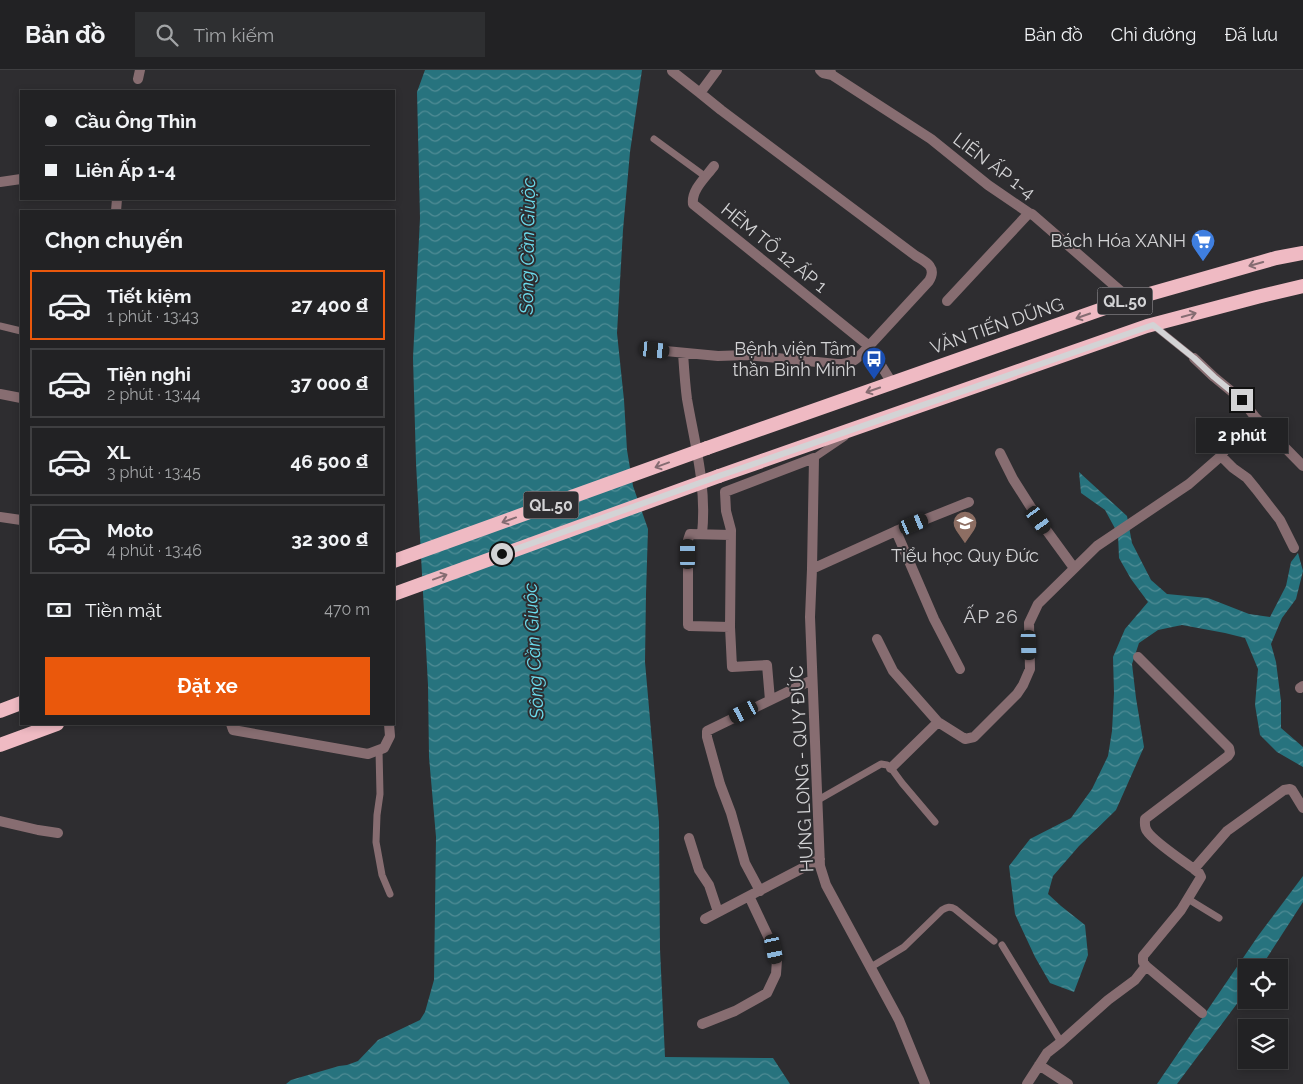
<!DOCTYPE html>
<html lang="vi">
<meta charset="utf-8">
<style>
body{margin:0;font-family:Raleway,sans-serif;background:#2e2f31;color:#f1f3f6;height:100vh;display:flex;flex-direction:column;font-size:19px;white-space:nowrap}
*{box-sizing:border-box;margin:0}
p{font-size:16px;color:#a2a4a6}
.icon{flex:none;width:28px;height:28px;fill:none;stroke:currentColor;stroke-width:2;stroke-linecap:round;stroke-linejoin:round}
.map{position:relative;flex:1;overflow:hidden}
.panel{position:absolute;left:20px;top:140px;width:375px;height:515px;display:flex;flex-direction:column;background:#222224;border-radius:0px;box-shadow:0 2px 8px #0003,0 0 0 1px #3f3f41}
.panel>*{flex:none}
.top-card{position:absolute;left:20px;top:20px;width:375px;height:110px;border-radius:0px;box-shadow:0 2px 8px #0003,0 0 0 1px #3f3f41;display:grid;align-content:center;height:110px;padding:0 25px;background:#222224}
.tools{position:absolute;left:1238px;top:889px;display:grid;gap:10px}
.tools a{display:grid;place-items:center;width:50px;height:50px;border-radius:0px;background:#222224;box-shadow:0 2px 8px #0003,0 0 0 1px #3f3f41;font-size:25px}
.end{position:absolute;width:22px;height:22px;margin:-11px;border:6px solid #d3d3d5;background:#111;box-shadow:0 0 0 2px #111}
.from{border-radius:50%}
.bubble{position:absolute;height:35px;border-radius:0px;background:#222224;box-shadow:0 2px 8px #0003,0 0 0 1px #3f3f41;font-size:16px;font-weight:700;line-height:35px;text-align:center}
.car{position:absolute;width:15px;height:30px;margin:-15px -8px;border-radius:6px;box-shadow:0 0 4px 1px #0007;background:linear-gradient(#222 24%,#8ab4d8 0 40%,#222 0 76%,#8ab4d8 0 86%,#222 0)}
.top-card b{display:flex;align-items:center;gap:18px;height:48px;font-size:19px}
.top-card b+b{border-top:1px solid #3f3f41}
.top-card i{width:12px;height:12px;background:#f1f3f6}
ul{padding:0;list-style:none}
li{display:flex;align-items:center;gap:15px;height:70px;margin:0 10px 8px;padding:0 15px;border:2px solid #3f3f41;border-radius:0px}
li div{flex:1}
li b{display:block;font-size:19px}
li em{font-style:normal;font-weight:700}
li.on{border-color:#ea580c}
li>.icon{width:45px;height:45px;stroke-width:1.5}
h2{padding:0 25px;font-size:22px;line-height:60px}
.pay{display:flex;align-items:center;gap:12px;height:55px;padding:0 25px;font-size:19px}
.pay p{margin-inline-start:auto}
.cta{display:flex;gap:10px;margin-top:auto;padding:10px 25px}
.cta a{flex:1;height:58px;border-radius:0px;background:#ea580c;color:#fff;font-size:20px;font-weight:700;line-height:58px;text-align:center}
header{display:flex;align-items:center;gap:30px;box-sizing:border-box;height:70px;padding:0 25px;background:#222224;border-bottom:1px solid #3f3f41}
header strong{font-size:24px}
nav{display:flex;gap:28px;margin-inline-start:auto;font-size:18px}
.search{width:350px;height:45px;background:#2e2f31;display:flex;align-items:center;gap:12px;box-sizing:border-box;padding:0 18px;border-radius:0px;color:#a2a4a6;font-size:19px}
.map>svg:first-child{display:block}
.water{fill:url(#water-waves)}
.lines{fill:none;stroke-linecap:round;stroke-linejoin:round}
.service{stroke:#876d71;stroke-width:7}
.minor{stroke:#876d71;stroke-width:10}
.trunk{stroke:#efbac3;stroke-width:14}
.trunk-bridge{stroke:#efbac3;stroke-width:14}
.oneway{stroke:#856c72}
.route{stroke:#d3d3d5;stroke-width:6}
.labels{text-anchor:middle;stroke-width:4;stroke-linejoin:round;paint-order:stroke}
.shield{fill:#2e2d30;stroke:#a2a1a4;stroke-width:1}
.shield-label{font-size:16px;font-weight:bold;fill:#d3d3d5}
.street-label{font-size:18px;fill:#d3d3d5;stroke:#2e2d30}
.poi-label{font-size:18px;fill:#d3d3d5;stroke:#2e2d30;text-anchor:end}
.water-label{font-size:19px;font-style:italic;fill:#6cdced;stroke:#2e2d30}
.neighbourhood-label{font-size:19px;letter-spacing:1px;fill:#cccccf;stroke:#2e2d30}
</style>
<header>
<strong>Bản đồ</strong>
<div class="search"><svg class="icon" aria-label="search" viewBox="0 0 24 24"><circle cx="10" cy="10" r="6"/><path d="M15 15l6 6"/></svg>Tìm kiếm</div>
<nav><a>Bản đồ</a><a>Chỉ đường</a><a>Đã lưu</a></nav>
</header>
<div class="map">
<svg width="1303" height="1014" viewBox="0 0 1303 1014">
<defs>
<pattern id="water-waves" width="16" height="10" patternUnits="userSpaceOnUse" patternTransform="scale(1.25)"><rect width="16" height="10" fill="#27737e"/><path d="M0 5q4-4 8 0t8 0" fill="none" stroke="#508c95"/></pattern>
</defs>
<rect width="100%" height="100%" fill="#2e2d30"/>
<path class="water" d="M425,0h217l-12,82 -7,78 -6,103 7,67 3,50 6,36 15,43 -2,65 -1,68 14,160 1,127 5,108 108,1 17,26h-504l5,-4 48,-14 8,-1 11,-4 20,-21 42,-20 5,-8 9,-32 2,-143 -7,-80 -1,-72 -12,-222 -3,-105 7,-140 -3,-126z
M1079,402l48,44 5,27 19,37 16,14 41,4 41,16 21,3 16,-31 5,-24 7,-9 5,18 -7,28 -14,19 -11,26 5,18 5,39v27l22,19v20l-26,-15 -17,-17 -5,-30 3,-36 -13,-31 -20,-5 -43,-8 -24,5 -19,13 -7,21 4,34 8,49 -28,63 -37,36 -26,30 -5,18 13,12 24,19 3,30 -14,37 -24,-9 -15,-26 -20,-43 -6,-48 21,-27 41,-21 21,-29 16,-33 4,-25 2,-38 -1,-36 12,-28 23,-27 -17,-23 -12,-21 -1,-24 -13,-24 -24,-17z
M1303,806v26l-42,65 -15,1v22l-1,3 -68,91h-20l101,-148z"/>
<g class="lines">
<path class="service" d="M654,69l52,38
M1153,255l41,33
M0,256l21,5
M814,388l31,-21
M379,680l1,44 -3,21 -1,27 6,33 8,19
M818,730l63,-36 6,1 4,3 11,15 33,39
M1188,829l31,19
M1002,875l59,97
M871,897l33,-20 38,-37c5,-3 8,-4 13,-1l39,32"/>
<path class="minor" d="M717,0l-17,23 21,17 195,146c11,6 21,12 13,25l-60,65 23,37
M820,0l3,3 9,2
M830,0l2,5 99,64 57,46 41,28 3,1 99,86
M672,1l28,22
M138,9l2,-9
M0,112l21,-3
M116,141l1,-12
M947,231l82,-88
M655,280l63,6 29,-1 90,9c17,0 21,-6 32,-18l-176,-142c-2,-14 13,-27 21,-38
M683,283c1,15 2,31 4,46 8,46 20,88 15,135
M0,324l21,4
M1255,347l48,49
M1000,383l13,26 26,41 35,48
M1221,386l12,12 14,10 9,11 24,31 14,28
M0,447l21,3
M896,461l38,88 26,50
M812,499l84,-38 73,-29
M730,557l-40,-1 -2,-1v-85l2,-6 41,1
M877,569l16,32 45,51
M1300,618l3,-2
M770,630l-3,-35 -35,2 -2,-40 1,-97 -5,-19 -1,-19 89,-34 -2,111 -2,48 10,249 6,19 73,135 26,64
M231,654l2,6 135,24 16,-6 6,-12 -1,-12
M891,698l47,-46 27,17 9,-2 43,-43 6,-9 7,-16 -1,-46 9,-19 59,-58 92,-62 32,-28 8,-12 26,-27 -13,-17 -28,-23 -20,-19
M0,751l38,9 20,3
M689,768l10,32 10,15 9,27
M1194,799l33,-38 57,-41 6,-1 2,1 11,18
M760,821l-15,-28 -14,-50 -11,-29 -13,-47v-6l105,-51
M705,849l115,-60
M1146,896l56,47
M702,954l33,-13 32,-18 9,-19 1,-14 -3,-11 -25,-53
M1039,995l29,19
M1027,1014l20,-31 14,-11 47,-42 27,-20 11,-14 -3,-4v-6l38,-46 20,-33 -2,-4 -5,-4c-11,-8 -41,-28 -47,-38 -3,-4 -2,-8 -2,-12l83,-63 2,-3 -1,-5 -91,-91"/>
<path class="trunk" d="M707,378l418,-147 151,-43 27,-5
M719,406l428,-150 110,-29 46,-11
M0,641l21,-8
M0,675l57,-21"/>
<path class="trunk-bridge" d="M394,491l313,-113
M394,524l325,-118"/>
</g>
<defs><path id="oneway-shaft" d="M-6 0H5M1.5-3L5.5 0L1.5 3" fill="none" stroke-width="1.6" stroke-linecap="round" stroke-linejoin="round" transform="scale(1.25)"/></defs>
<g class="oneway">
<use href="#oneway-shaft" transform="translate(1256 194) rotate(164)"/>
<use href="#oneway-shaft" transform="translate(1189 245) rotate(-15)"/>
<use href="#oneway-shaft" transform="translate(1083 246) rotate(161)"/>
<use href="#oneway-shaft" transform="translate(873 320) rotate(161)"/>
<use href="#oneway-shaft" transform="translate(662 395) rotate(160)"/>
<use href="#oneway-shaft" transform="translate(509 450) rotate(160)"/>
<use href="#oneway-shaft" transform="translate(440 507) rotate(-20)"/>
</g>
<g class="lines">
<path class="route" d="M502,484l217,-78 434,-151 41,33 20,19 28,23"/>
</g>
<defs>
<symbol id="supermarket-pin" viewBox="-11 -11 22 30"><path d="M0 17L-7.5 6A9.5 9.5 0 1 1 7.5 6Z" fill="#3f7fe0" stroke="#2e2d30"/><path d="M-6-5.5h2.5l.6 2H6L4.5 2H-2.5L-4.4-4H-6ZM-1.5 3.2a1.3 1.3 0 1 0 .1 0ZM3 3.2a1.3 1.3 0 1 0 .1 0Z" fill="#fff"/></symbol>
<symbol id="bus-pin" viewBox="-11 -11 22 30"><path d="M0 17L-7.5 6A9.5 9.5 0 1 1 7.5 6Z" fill="#1a4fb4" stroke="#2e2d30"/><path d="M-5-6H5V4H4V6H2V4H-2V6H-4V4H-5ZM-3.5-4V0h7V-4ZM-3.5 1.2v1.5H-2V1.2ZM2 1.2v1.5H3.5V1.2Z" fill="#fff"/></symbol>
<symbol id="school-pin" viewBox="-11 -11 22 30"><path d="M0 17L-7.5 6A9.5 9.5 0 1 1 7.5 6Z" fill="#8d6e63" stroke="#2e2d30"/><path d="M0-5L7-2L0 1L-7-2ZM-4 1L0 2.5L4 1V4Q0 6-4 4Z" fill="#fff"/></symbol>
</defs>
<g fill-rule="evenodd">
<use href="#supermarket-pin" x="1189" y="157" width="28" height="38"/>
<use href="#bus-pin" x="860" y="275" width="28" height="38"/>
<use href="#school-pin" x="951" y="439" width="28" height="38"/>
</g>
<g class="labels">
<g class="shield">
<rect x="1097.5" y="217.5" width="55" height="27" rx="4"/>
<rect x="523.5" y="421.5" width="55" height="27" rx="4"/>
</g>
<g class="shield-label">
<text x="1125" y="237">QL.50</text>
<text x="551" y="441">QL.50</text>
</g>
<g class="street-label">
<text transform="translate(994 96) rotate(37)" y="6">LIÊN ẤP 1-4</text>
<text transform="translate(774 178) rotate(39)" y="6">HẺM TỔ 12 ẤP 1</text>
<text transform="translate(997 256) rotate(-19)" y="6">VĂN TIẾN DŨNG</text>
<text transform="translate(802 699) rotate(-93)" y="6">HƯNG LONG - QUY ĐỨC</text>
</g>
<g class="poi-label">
<text x="1186" y="177">Bách Hóa XANH</text>
<text x="856" y="285">Bệnh viện Tâm<tspan x="856" dy="21">thần Bình Minh</tspan></text>
<text x="965" y="492" text-anchor="middle">Tiểu học Quy Đức</text>
</g>
<g class="water-label">
<text transform="translate(527 176) rotate(-89)" y="7">Sông Cần Giuộc</text>
<text transform="translate(533 581) rotate(-93)" y="7">Sông Cần Giuộc</text>
</g>
<g class="neighbourhood-label">
<text x="991" y="553">ẤP 26</text>
</g>
</g>
</svg>
<div class="tools">
<a><svg class="icon" aria-label="locate" viewBox="0 0 24 24"><circle cx="12" cy="12" r="6"/><path d="M12 2v4M12 18v4M2 12h4M18 12h4"/></svg></a>
<a><svg class="icon" aria-label="layers" viewBox="0 0 24 24"><path d="M12 4l9 5-9 5-9-5zM3 14l9 5 9-5"/></svg></a>
</div>
<i class="end from" style="left:502px;top:484px"></i>
<i class="end" style="left:1242px;top:330px"></i>
<div class="bubble" style="left:1196px;top:348px;width:92px">2 phút</div>
<i class="car" style="left:655px;top:280px;rotate:96deg"></i>
<i class="car" style="left:1039px;top:450px;rotate:144deg"></i>
<i class="car" style="left:914px;top:454px;rotate:68deg"></i>
<i class="car" style="left:688px;top:484px;rotate:0deg"></i>
<i class="car" style="left:1029px;top:575px;rotate:178deg"></i>
<i class="car" style="left:744px;top:642px;rotate:243deg"></i>
<i class="car" style="left:774px;top:879px;rotate:168deg"></i>
<div class="top-card">
<b><i class="from"></i>Cầu Ông Thìn</b>
<b><i></i>Liên Ấp 1-4</b>
</div>
<section class="panel">
<h2>Chọn chuyến</h2>
<ul>
<li class="on"><svg class="icon" aria-label="car" viewBox="0 0 24 24"><path d="M5 17H2v-5l4-1 3-4h7l3 4 3 1v5h-3M9 17h6M6 11h13"/><circle cx="7" cy="17" r="2"/><circle cx="17" cy="17" r="2"/></svg><div><b>Tiết kiệm</b><p>1 phút · 13:43</p></div><em>27 400 ₫</em></li>
<li><svg class="icon" aria-label="car" viewBox="0 0 24 24"><path d="M5 17H2v-5l4-1 3-4h7l3 4 3 1v5h-3M9 17h6M6 11h13"/><circle cx="7" cy="17" r="2"/><circle cx="17" cy="17" r="2"/></svg><div><b>Tiện nghi</b><p>2 phút · 13:44</p></div><em>37 000 ₫</em></li>
<li><svg class="icon" aria-label="car" viewBox="0 0 24 24"><path d="M5 17H2v-5l4-1 3-4h7l3 4 3 1v5h-3M9 17h6M6 11h13"/><circle cx="7" cy="17" r="2"/><circle cx="17" cy="17" r="2"/></svg><div><b>XL</b><p>3 phút · 13:45</p></div><em>46 500 ₫</em></li>
<li><svg class="icon" aria-label="car" viewBox="0 0 24 24"><path d="M5 17H2v-5l4-1 3-4h7l3 4 3 1v5h-3M9 17h6M6 11h13"/><circle cx="7" cy="17" r="2"/><circle cx="17" cy="17" r="2"/></svg><div><b>Moto</b><p>4 phút · 13:46</p></div><em>32 300 ₫</em></li>
</ul>
<div class="pay"><svg class="icon" aria-label="cash" viewBox="0 0 24 24"><path d="M3 7h18v10H3z"/><circle cx="12" cy="12" r="2"/></svg>Tiền mặt<p>470 m</p></div>
<div class="cta"><a>Đặt xe</a></div>
</section>
</div>
